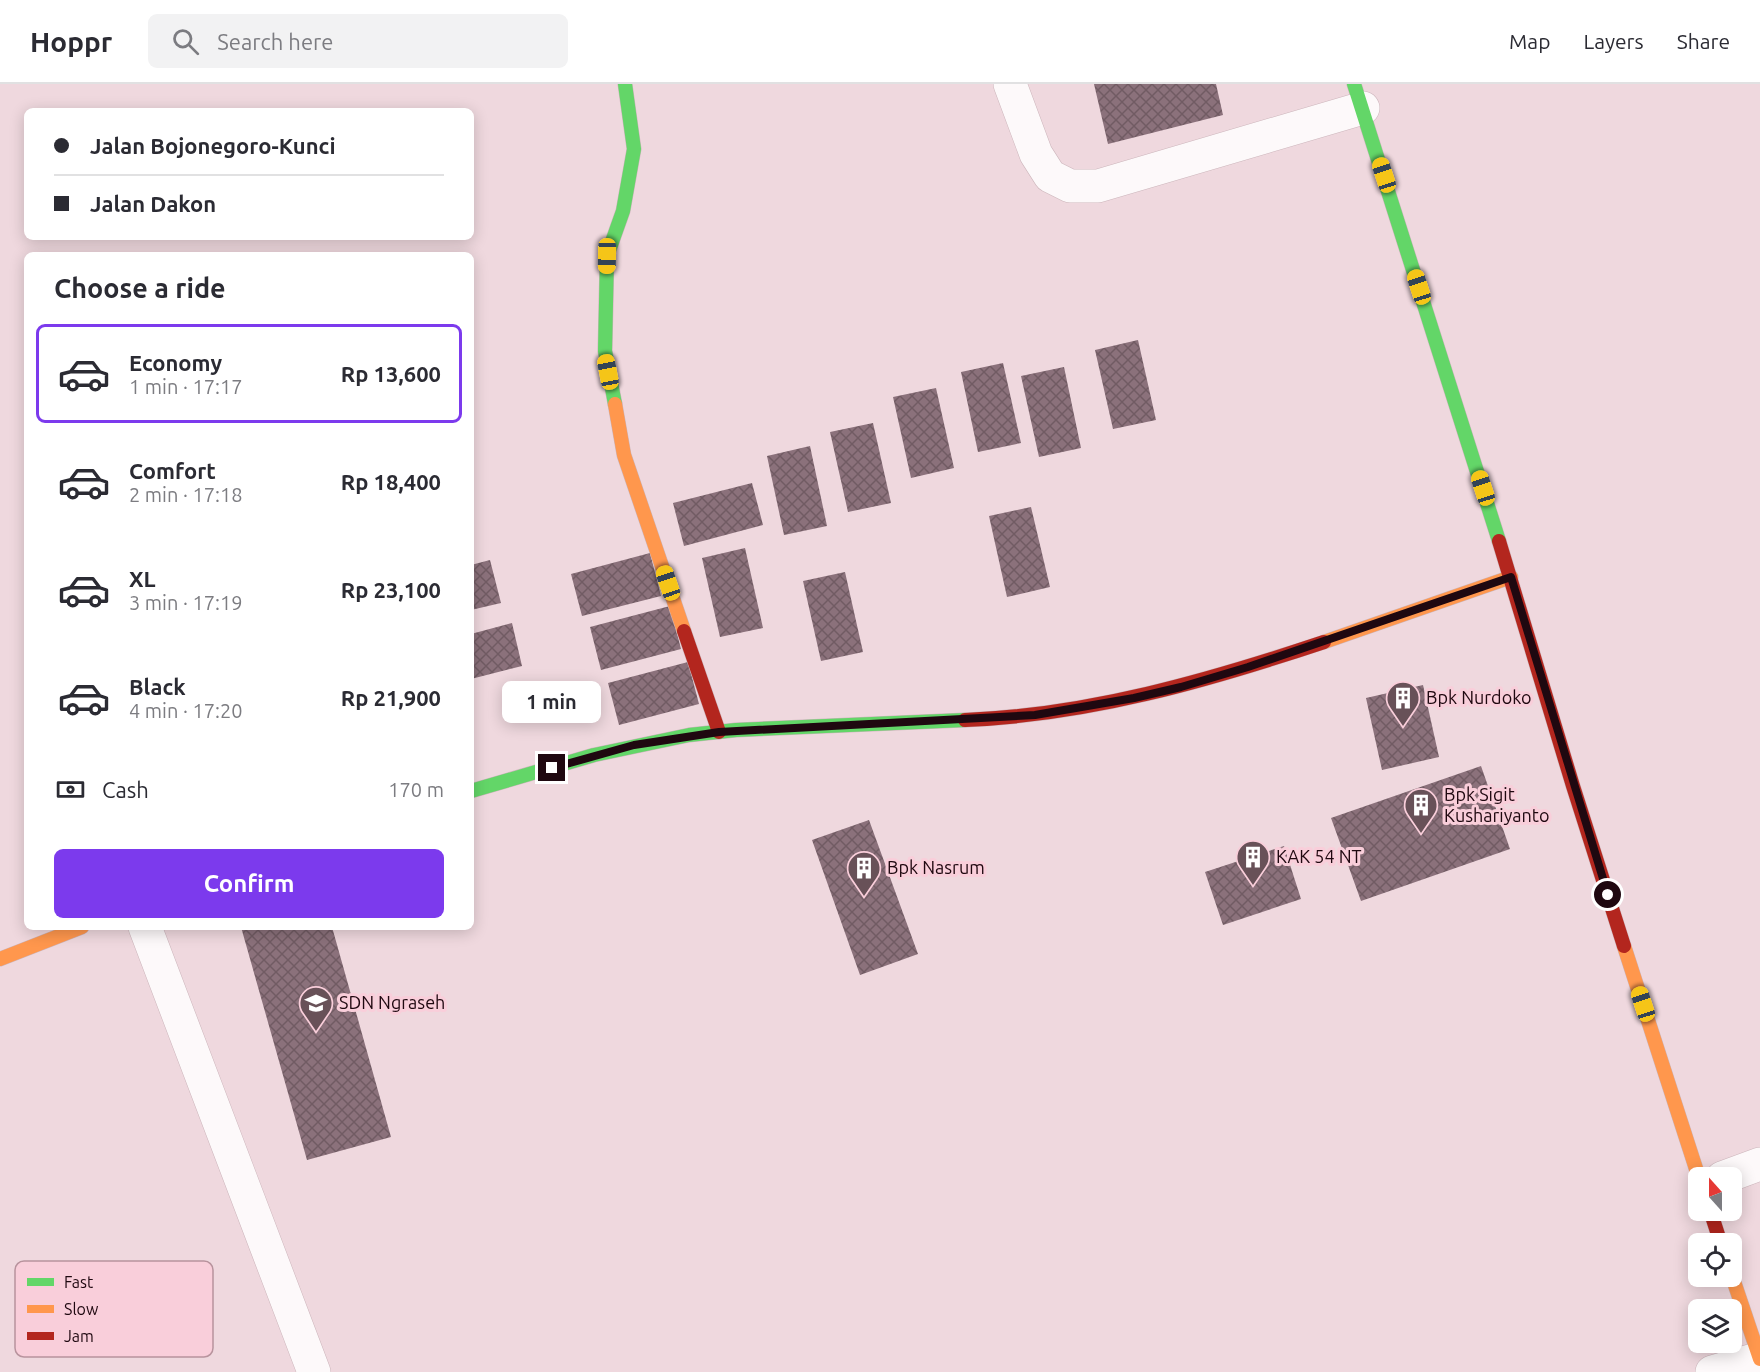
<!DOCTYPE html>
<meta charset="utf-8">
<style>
body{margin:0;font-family:Ubuntu,sans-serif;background:#f2f2f3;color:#2b2b33;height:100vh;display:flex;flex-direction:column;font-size:22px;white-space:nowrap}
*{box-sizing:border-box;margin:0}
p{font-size:20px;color:#7c7c81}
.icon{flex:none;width:33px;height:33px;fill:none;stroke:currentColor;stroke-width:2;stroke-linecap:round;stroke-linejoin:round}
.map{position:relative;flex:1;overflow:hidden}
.details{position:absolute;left:24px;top:168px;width:450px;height:678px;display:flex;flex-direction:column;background:#fff;border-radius:9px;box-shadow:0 3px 15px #0003}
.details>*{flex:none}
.top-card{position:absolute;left:24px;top:24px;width:450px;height:132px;border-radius:9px;box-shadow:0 3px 15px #0003;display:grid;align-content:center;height:132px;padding:0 30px;background:#fff}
.needle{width:39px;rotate:339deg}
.tools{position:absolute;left:1688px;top:1083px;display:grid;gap:12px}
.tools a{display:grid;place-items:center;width:54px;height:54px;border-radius:9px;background:#fff;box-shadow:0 3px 15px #0003;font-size:30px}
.end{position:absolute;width:27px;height:27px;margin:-14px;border:8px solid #1f0810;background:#fff;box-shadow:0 0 0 3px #fff}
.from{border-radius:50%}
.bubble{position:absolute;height:42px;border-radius:9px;background:#fff;box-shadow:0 3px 15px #0003;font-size:20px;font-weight:700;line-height:42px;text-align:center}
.car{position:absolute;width:18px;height:36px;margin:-18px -9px;border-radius:8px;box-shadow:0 0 4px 2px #0007;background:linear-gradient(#f5c518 24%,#345 0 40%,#f5c518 0 76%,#345 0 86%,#f5c518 0)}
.top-card b{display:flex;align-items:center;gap:21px;height:57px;font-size:22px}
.top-card b+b{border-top:2px solid #e1e1e2}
.top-card i{width:15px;height:15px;background:#2b2b33}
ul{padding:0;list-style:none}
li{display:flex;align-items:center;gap:18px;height:99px;margin:0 12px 9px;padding:0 18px;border:3px solid transparent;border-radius:9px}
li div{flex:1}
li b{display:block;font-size:22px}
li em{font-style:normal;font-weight:700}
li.current{border-color:#7c3aed}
li>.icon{width:54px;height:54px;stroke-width:1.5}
h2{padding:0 30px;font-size:27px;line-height:72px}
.pay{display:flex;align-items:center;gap:15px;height:66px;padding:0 30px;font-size:22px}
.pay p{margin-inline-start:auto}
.primary-button{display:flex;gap:12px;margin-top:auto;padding:12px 30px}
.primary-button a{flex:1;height:69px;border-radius:9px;background:#7c3aed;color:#fff;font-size:24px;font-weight:700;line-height:69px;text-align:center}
header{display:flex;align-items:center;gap:36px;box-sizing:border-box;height:84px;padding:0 30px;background:#fff;border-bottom:2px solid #e1e1e2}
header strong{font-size:28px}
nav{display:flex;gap:33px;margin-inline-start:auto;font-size:21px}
.search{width:420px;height:54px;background:#f2f2f3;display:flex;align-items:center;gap:15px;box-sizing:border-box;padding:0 21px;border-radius:9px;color:#7c7c81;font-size:22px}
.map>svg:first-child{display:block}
.building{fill:url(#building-cross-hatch)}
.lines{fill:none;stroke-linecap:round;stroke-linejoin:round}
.street-casing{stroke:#ccb5bb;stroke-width:34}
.fast-casing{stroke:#ccb5bb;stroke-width:15}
.slow-casing{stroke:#ccb5bb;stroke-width:15}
.jam-casing{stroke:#ccb5bb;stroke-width:15}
.street{stroke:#fdf9fa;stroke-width:33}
.fast{stroke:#63d668;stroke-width:14}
.slow{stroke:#ff974d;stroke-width:14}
.jam{stroke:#b3261e;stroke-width:14}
.route{stroke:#1f0810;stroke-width:8}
.labels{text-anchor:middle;stroke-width:6;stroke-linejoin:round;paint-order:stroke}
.poi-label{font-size:18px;fill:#1f0810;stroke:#f9ceda;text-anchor:start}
.key{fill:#f9ceda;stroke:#b8939d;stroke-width:1.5}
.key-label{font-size:16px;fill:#1f0810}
</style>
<header>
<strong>Hoppr</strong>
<div class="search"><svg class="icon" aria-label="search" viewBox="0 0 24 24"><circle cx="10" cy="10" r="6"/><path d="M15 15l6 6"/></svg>Search here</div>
<nav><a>Map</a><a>Layers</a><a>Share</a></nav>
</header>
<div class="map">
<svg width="1760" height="1288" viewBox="0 0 1760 1288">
<defs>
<pattern id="building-cross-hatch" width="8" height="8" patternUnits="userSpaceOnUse" patternTransform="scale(1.5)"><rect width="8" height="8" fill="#8b717b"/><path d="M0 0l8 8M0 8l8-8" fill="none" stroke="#715b63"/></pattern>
</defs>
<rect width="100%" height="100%" fill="#efd8de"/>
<path class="building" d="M1094,0h122l7,31 -115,29z
M1138,256l18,80 -43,9 -18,-79z
M1003,279l18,80 -43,9 -17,-80z
M1064,283l17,81 -42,9 -18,-81z
M936,304l18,80 -43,10 -18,-81z
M873,339l18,80 -43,9 -18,-80z
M810,362l17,80 -43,9 -17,-79z
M752,399l11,42 -79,21 -11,-43z
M1031,423l19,80 -43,10 -18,-81z
M745,464l18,80 -43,9 -18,-79z
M650,469l11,43 -79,20 -11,-42z
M490,476l11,43 -30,7v-45z
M845,488l18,80 -42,9 -18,-80z
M670,522l11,43 -80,21 -11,-43z
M512,539l10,43 -51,13v-45z
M688,578l11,42 -80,21 -11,-42z
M1423,601l16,72 -57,13 -16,-72z
M1481,682l29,83 -149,52 -30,-83z
M869,736l49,134 -58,21 -48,-135z
M1284,762l17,53 -78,26 -18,-53z
M241,843h91l59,210 -84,23z"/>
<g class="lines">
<defs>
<path id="street" d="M1010,0l26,70 14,22 20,10h28l265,-78
M145,843l169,445
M1722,1094l38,-14
M1712,1288l48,-14"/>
<path id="fast" d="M1354,0l145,457
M615,320l-10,-53 2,-95 16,-45 11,-62 -9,-65
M471,707l123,-36 95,-20 47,-5 229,-10"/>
<path id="slow" d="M615,320l9,51 60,176
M1324,558l187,-65
M1624,862l75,232
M0,875l82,-32
M1731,1189l29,86"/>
<path id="jam" d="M1499,457l74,245 51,160
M684,547l35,101
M965,636c124,-5 242,-39 359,-78
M1710,1126l11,34"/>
</defs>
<use href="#street" class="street-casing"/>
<use href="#fast" class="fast-casing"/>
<use href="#slow" class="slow-casing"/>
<use href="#jam" class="jam-casing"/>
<use href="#street" class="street"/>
<use href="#fast" class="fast"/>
<use href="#slow" class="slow"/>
<use href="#jam" class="jam"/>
</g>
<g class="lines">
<path class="route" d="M552,684l82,-23 85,-13 316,-17 99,-17 47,-11 67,-20 263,-90 97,318"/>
</g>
<defs>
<symbol id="building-pin" viewBox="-11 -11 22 30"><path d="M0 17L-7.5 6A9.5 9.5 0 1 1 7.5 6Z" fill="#685158" stroke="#f9ceda"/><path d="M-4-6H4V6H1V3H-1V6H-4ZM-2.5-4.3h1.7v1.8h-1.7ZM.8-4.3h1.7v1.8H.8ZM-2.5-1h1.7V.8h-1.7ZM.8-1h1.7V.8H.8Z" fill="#fff"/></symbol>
<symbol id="school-pin" viewBox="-11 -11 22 30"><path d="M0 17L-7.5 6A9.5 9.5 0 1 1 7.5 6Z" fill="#685158" stroke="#f9ceda"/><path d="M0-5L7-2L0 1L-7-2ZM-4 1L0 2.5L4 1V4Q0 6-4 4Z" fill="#fff"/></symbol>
</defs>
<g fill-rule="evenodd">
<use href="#building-pin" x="1384" y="595" width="38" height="52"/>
<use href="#building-pin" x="1402" y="702" width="38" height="52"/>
<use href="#building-pin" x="1234" y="754" width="38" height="52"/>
<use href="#building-pin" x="845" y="765" width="38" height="52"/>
<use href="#school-pin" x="297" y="900" width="38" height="52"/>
</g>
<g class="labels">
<g class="poi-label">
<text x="1426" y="620">Bpk Nurdoko</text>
<text x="1444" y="717">Bpk Sigit<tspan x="1444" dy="21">Kushariyanto</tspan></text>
<text x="1276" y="779">KAK 54 NT</text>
<text x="887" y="790">Bpk Nasrum</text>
<text x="339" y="925">SDN Ngraseh</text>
</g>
</g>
<rect x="15" y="1177" width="198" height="96" rx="9" class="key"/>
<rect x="27" y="1194" width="27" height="8" fill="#63d668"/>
<rect x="27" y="1221" width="27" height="8" fill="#ff974d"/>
<rect x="27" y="1248" width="27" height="8" fill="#b3261e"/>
<g class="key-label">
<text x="64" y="1204">Fast</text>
<text x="64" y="1231">Slow</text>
<text x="64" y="1258">Jam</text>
</g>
</svg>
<div class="tools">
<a><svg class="needle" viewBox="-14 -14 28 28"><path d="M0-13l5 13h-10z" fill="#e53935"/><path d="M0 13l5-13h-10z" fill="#7c7c81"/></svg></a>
<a><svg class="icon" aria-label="locate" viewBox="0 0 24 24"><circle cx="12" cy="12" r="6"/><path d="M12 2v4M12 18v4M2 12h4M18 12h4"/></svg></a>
<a><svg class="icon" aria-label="layers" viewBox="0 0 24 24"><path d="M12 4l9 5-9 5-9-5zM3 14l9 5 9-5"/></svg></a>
</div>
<i class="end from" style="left:1608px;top:811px"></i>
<i class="end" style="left:552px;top:684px"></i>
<div class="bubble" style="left:502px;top:597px;width:99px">1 min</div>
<i class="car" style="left:1384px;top:91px;rotate:342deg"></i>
<i class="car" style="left:607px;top:172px;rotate:181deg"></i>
<i class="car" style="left:1419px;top:203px;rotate:342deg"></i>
<i class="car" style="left:608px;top:288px;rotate:349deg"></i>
<i class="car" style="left:1483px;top:404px;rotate:342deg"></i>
<i class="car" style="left:668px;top:499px;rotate:341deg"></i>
<i class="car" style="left:1643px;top:920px;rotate:342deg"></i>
<div class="top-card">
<b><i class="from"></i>Jalan Bojonegoro-Kunci</b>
<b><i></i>Jalan Dakon</b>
</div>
<section class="details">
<h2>Choose a ride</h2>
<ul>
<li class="current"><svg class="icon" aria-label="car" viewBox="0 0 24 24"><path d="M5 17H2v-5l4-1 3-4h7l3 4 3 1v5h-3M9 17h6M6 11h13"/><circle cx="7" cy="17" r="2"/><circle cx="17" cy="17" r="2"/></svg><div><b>Economy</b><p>1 min · 17:17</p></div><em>Rp 13,600</em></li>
<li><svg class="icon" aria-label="car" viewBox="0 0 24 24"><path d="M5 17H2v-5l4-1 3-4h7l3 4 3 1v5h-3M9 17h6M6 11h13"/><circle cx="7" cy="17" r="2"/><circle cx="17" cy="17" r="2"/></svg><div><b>Comfort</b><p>2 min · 17:18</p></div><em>Rp 18,400</em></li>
<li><svg class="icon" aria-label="car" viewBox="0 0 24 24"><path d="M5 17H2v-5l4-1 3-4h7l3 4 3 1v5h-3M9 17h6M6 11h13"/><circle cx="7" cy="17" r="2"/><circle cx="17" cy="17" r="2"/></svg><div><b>XL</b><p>3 min · 17:19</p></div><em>Rp 23,100</em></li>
<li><svg class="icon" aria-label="car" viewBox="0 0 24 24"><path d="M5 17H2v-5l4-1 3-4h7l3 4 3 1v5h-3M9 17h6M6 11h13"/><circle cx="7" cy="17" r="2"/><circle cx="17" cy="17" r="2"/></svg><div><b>Black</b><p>4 min · 17:20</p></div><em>Rp 21,900</em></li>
</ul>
<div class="pay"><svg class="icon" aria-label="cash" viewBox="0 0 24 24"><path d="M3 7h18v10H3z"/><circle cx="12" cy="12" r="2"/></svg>Cash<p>170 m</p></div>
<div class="primary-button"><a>Confirm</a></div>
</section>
</div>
